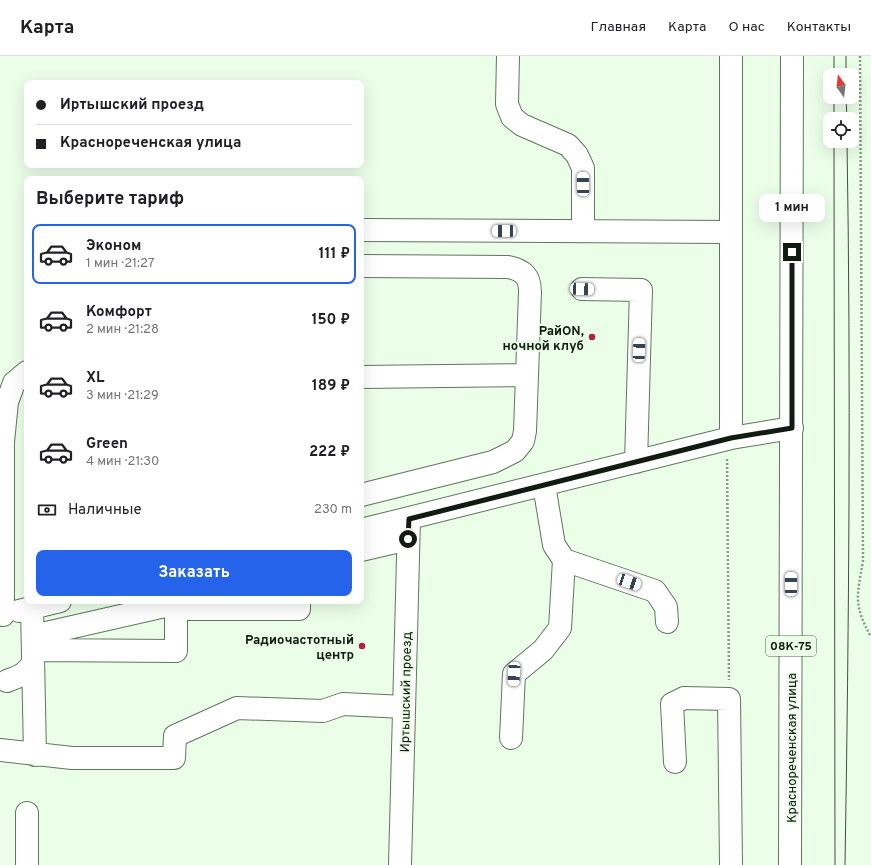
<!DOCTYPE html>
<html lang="ru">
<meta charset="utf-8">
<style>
body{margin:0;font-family:Overpass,sans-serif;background:#f2f2f2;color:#202124;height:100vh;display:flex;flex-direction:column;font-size:15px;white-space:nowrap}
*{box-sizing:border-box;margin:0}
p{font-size:13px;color:#757577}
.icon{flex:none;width:22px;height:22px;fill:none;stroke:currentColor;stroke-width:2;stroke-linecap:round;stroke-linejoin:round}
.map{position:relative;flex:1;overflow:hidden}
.drawer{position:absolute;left:24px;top:120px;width:340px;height:428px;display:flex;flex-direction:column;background:#fff;border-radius:8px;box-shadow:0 4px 16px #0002}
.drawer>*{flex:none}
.hud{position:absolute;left:24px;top:24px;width:340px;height:88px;border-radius:8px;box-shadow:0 4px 16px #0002;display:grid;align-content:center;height:88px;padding:0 12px;background:#fff}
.needle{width:26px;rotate:345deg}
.fabs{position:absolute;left:823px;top:12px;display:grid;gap:8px}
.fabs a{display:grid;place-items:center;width:36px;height:36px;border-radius:8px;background:#fff;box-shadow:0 4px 16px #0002;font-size:20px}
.end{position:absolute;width:18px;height:18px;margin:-9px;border:5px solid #121b11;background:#fff;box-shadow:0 0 0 2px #fff}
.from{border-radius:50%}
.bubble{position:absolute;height:28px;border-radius:8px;background:#fff;box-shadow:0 4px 16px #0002;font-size:13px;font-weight:700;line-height:28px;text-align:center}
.car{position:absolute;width:12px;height:24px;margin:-12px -6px;border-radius:5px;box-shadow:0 0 3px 1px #0007;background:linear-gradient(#fff 24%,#345 0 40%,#fff 0 76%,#345 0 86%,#fff 0)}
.hud b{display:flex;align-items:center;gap:14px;height:38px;font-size:15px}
.hud b+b{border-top:1px solid #e0e0e0}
.hud i{width:10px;height:10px;background:#202124}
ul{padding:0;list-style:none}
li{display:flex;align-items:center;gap:12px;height:60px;margin:0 8px 6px;padding:0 4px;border:2px solid transparent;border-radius:8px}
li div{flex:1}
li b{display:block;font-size:15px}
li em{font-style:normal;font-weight:700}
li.active{border-color:#2563eb}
li>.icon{width:36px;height:36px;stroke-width:1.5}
h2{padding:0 12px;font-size:18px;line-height:48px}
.pay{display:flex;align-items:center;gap:10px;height:44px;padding:0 12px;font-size:15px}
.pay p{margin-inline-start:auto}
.primary-button{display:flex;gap:8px;margin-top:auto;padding:8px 12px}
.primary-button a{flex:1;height:46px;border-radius:8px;background:#2563eb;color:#fff;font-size:16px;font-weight:700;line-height:46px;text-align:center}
header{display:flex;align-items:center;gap:24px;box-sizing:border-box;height:56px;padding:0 20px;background:#fff;border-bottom:1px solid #e0e0e0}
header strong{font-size:19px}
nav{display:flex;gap:22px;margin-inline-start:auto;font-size:14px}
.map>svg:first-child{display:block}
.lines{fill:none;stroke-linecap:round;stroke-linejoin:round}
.minor-casing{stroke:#60765d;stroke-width:24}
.major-casing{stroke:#60765d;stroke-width:24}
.path{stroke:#8a9988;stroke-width:2.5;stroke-dasharray:2 2;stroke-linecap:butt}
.minor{stroke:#fff;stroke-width:22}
.major{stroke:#fff;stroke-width:22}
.tram{stroke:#434e41;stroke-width:1}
.route{stroke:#121b11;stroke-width:5}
.poi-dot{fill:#b22149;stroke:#eafee8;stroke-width:1.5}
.labels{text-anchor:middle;stroke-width:4;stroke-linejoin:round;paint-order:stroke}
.shield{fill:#eafee8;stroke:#535f52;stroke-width:1}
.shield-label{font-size:12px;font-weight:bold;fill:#121b11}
.poi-label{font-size:13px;font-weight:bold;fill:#121b11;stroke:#eafee8;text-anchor:end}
.street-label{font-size:13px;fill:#121b11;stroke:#eafee8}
</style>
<header>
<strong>Карта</strong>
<nav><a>Главная</a><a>Карта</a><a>О нас</a><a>Контакты</a></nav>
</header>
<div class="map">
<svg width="871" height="809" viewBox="0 0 871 809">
<rect width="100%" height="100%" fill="#eafee8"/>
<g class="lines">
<defs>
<path id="minor" d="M508,0l-1,48 5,13 10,8 46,20 9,10 6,13v63
M361,174l370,2
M361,210l147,1c15,3 22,9 22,25l-5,139 -2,10 -8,10 -22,11 -132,33
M582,233l59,1 -5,172
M361,321l166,-2
M731,382v-382
M544,429l10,60 10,15 91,31 11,16 1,15
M361,474l370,-92 61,-10
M361,494l47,-11
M32,552l3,147
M19,555l41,-10
M3,559v-173l4,-40 7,-19 13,-11
M33,580l154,-35
M33,594l143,1v-42h123v-8
M7,625c13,-5 20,-7 26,-19
M511,682l3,-64 29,-24 17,-22 4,-68
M0,694l72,8h102l1,-22 62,-28 86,3 20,-7 61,3
M675,706l-3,-58 12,-6 45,1 2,166
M27,809v-52
M400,809l9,-346"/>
<path id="major" d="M790,809l2,-809"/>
</defs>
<use href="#minor" class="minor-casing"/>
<use href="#major" class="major-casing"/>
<path class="path" d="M860,0l3,505c-6,35 -10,43 8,76
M727,403l2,221"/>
<use href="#minor" class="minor"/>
<use href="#major" class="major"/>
<path class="tram" d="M834,0v19
M846,0v19
M834,41v22
M846,41l1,22
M834,85l1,724
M845,809c4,-241 6,-483 2,-724"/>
</g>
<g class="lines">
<path class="route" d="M408,483l1,-20 322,-81 61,-10v-176"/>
</g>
<g class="poi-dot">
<circle cx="592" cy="281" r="4"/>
<circle cx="362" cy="590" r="4"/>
</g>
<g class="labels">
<rect class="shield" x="766" y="580" width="50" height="20" rx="3"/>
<g class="shield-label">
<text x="791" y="594">08К-75</text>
</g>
<g class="poi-label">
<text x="584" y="279">РайON,<tspan x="584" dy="15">ночной клуб</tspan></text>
<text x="354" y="588">Радиочастотный<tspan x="354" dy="15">центр</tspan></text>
</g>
<g class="street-label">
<text transform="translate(405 636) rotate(-89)" y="5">Иртышский проезд</text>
<text transform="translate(791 692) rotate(-90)" y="5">Краснореченская улица</text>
</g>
</g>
</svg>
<div class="fabs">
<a><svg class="needle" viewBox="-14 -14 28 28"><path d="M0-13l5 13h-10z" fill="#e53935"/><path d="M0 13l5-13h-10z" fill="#757577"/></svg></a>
<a><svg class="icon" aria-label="locate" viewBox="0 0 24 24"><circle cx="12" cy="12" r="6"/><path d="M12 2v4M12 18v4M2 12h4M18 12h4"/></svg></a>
</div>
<i class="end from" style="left:408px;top:483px"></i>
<i class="end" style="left:792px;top:196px"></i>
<div class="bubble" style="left:759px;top:138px;width:66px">1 мин</div>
<i class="car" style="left:583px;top:128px;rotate:359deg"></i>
<i class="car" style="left:504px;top:175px;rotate:270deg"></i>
<i class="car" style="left:582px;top:233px;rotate:92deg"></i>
<i class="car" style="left:639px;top:294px;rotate:2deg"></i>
<i class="car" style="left:629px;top:526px;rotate:109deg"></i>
<i class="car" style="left:791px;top:528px;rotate:0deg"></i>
<i class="car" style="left:514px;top:618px;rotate:183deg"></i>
<div class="hud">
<b><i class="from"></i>Иртышский проезд</b>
<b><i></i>Краснореченская улица</b>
</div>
<section class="drawer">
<h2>Выберите тариф</h2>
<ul>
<li class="active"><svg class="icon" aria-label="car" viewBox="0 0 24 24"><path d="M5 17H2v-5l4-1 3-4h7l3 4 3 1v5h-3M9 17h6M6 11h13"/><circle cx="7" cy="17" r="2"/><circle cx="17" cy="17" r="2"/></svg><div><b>Эконом</b><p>1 мин · 21:27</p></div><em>111 ₽</em></li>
<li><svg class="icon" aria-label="car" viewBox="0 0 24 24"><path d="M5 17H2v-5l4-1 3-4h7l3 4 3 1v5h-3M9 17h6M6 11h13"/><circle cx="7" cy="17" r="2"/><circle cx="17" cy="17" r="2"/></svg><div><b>Комфорт</b><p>2 мин · 21:28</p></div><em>150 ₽</em></li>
<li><svg class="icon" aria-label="car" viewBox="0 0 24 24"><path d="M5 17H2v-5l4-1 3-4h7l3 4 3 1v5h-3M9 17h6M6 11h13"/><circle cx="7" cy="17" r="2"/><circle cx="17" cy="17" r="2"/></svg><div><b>XL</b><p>3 мин · 21:29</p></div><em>189 ₽</em></li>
<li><svg class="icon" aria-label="car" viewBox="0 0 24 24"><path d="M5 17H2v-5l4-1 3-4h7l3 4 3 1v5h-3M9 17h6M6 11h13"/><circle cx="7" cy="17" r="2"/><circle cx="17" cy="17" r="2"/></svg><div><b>Green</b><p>4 мин · 21:30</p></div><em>222 ₽</em></li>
</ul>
<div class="pay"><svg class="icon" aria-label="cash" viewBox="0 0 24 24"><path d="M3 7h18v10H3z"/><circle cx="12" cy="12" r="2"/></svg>Наличные<p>230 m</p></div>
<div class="primary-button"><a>Заказать</a></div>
</section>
</div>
